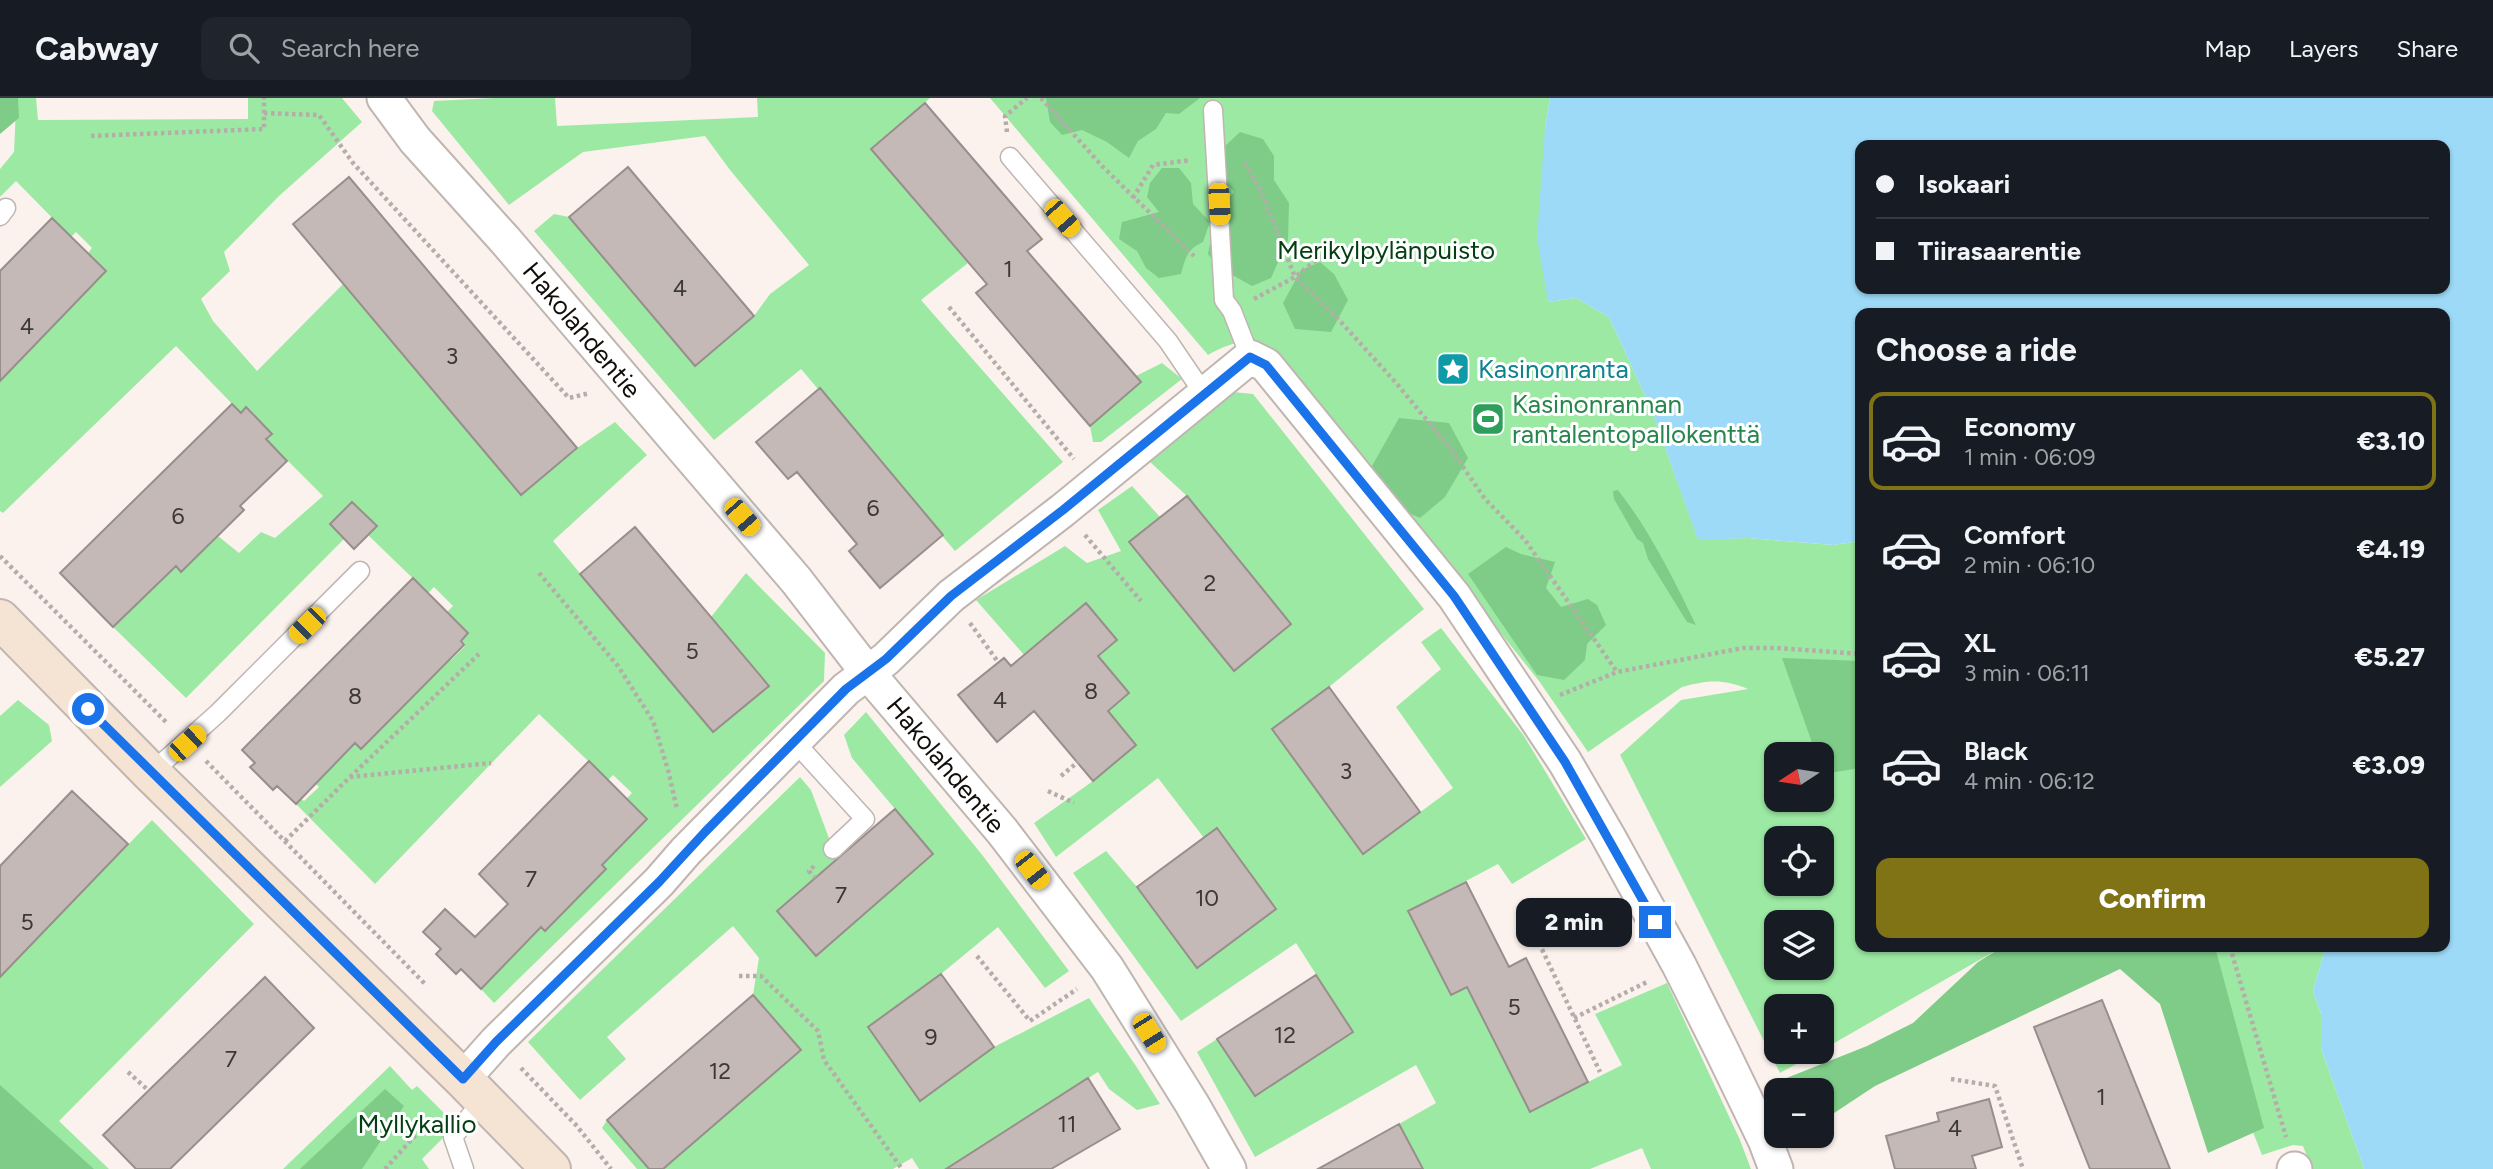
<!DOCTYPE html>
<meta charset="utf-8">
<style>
body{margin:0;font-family:Figtree,sans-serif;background:#20242c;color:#f1f3f6;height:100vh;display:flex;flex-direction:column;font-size:26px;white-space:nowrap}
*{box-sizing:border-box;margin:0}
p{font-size:23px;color:#9ea1a6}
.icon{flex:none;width:38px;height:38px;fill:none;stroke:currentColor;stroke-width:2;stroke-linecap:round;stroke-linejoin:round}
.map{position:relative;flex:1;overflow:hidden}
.drawer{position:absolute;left:1855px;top:210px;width:595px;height:644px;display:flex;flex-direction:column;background:#171b24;border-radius:14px;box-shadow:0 2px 5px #0004}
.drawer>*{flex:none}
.guide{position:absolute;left:1855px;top:42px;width:595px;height:154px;border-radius:14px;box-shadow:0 2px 5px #0004;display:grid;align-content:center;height:154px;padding:0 21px;background:#171b24}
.needle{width:46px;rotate:258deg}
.buttons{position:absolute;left:1764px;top:644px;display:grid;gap:14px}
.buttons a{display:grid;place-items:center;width:70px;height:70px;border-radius:14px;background:#171b24;box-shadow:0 2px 5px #0004;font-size:35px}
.end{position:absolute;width:32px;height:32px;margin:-16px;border:9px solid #1a73e8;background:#fff;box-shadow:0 0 0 4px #fff}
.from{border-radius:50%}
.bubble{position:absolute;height:49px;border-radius:14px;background:#171b24;box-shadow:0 2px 5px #0004;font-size:23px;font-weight:800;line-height:49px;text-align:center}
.car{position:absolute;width:21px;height:42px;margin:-21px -10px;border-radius:9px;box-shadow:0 0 5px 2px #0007;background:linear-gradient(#f5c518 24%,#345 0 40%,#f5c518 0 76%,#345 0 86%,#f5c518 0)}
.guide b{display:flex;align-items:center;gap:24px;height:66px;font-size:26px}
.guide b+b{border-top:2px solid #363941}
.guide i{width:18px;height:18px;background:#f1f3f6}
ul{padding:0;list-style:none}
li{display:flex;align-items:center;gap:21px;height:98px;margin:0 14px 10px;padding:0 7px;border:4px solid transparent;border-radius:14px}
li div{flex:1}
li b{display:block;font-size:26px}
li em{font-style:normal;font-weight:800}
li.selected{border-color:#807315}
li>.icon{width:63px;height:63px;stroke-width:1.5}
h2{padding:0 21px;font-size:32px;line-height:84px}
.button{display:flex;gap:14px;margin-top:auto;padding:14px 21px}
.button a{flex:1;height:80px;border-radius:14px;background:#807315;color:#fff;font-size:28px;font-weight:800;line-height:80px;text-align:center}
header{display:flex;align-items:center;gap:42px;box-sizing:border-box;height:98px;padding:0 35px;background:#171b24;border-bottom:2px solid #363941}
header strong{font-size:33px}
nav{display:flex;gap:38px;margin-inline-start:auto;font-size:24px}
.search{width:490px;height:63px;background:#20242c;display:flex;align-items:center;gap:18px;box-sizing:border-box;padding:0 24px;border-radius:14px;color:#9ea1a6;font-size:26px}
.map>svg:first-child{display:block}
.green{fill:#9ce9a3;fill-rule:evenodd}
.forest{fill:#7ecc87}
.water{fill:#9ddaf8;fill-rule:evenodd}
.building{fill:#c4b9b7;stroke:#988e8c;stroke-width:2}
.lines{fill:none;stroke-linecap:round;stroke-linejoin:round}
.lane-casing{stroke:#bfb5b1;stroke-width:21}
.street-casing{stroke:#bfb5b1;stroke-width:37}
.secondary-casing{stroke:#bfb5b1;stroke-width:42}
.path{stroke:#b5ada9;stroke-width:4.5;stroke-dasharray:3.5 3.5;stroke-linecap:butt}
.lane{stroke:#fff;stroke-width:18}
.street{stroke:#fff;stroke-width:33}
.secondary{stroke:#f5e3d3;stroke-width:38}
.route{stroke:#1a73e8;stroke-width:9}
.labels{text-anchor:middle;stroke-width:6;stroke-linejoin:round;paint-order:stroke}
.number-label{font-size:23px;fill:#3d3836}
.park-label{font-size:26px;fill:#033f13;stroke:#fff}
.street-label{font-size:26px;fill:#100d0b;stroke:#fff}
.culture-label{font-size:26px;fill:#0d838f;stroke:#fff;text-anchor:start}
.leisure-label{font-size:26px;fill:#27864d;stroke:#fff;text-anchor:start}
</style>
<header>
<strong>Cabway</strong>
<div class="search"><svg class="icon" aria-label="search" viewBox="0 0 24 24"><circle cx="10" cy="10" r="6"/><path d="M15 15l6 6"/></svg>Search here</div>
<nav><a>Map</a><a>Layers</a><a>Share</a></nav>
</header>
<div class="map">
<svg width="2493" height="1071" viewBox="0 0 2493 1071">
<rect width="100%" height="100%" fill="#fcf2ed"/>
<path class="green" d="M0,0h36l2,22 210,-1v-21h94l20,24 -83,74 -55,56 6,19 -29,28 12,22 44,50 86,-87 178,211 56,-47 38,-26 32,33 -94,86 160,191 -2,-115 35,-44 79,80 -1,28 -330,322 -13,-14 60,-62 4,4 60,-62 -3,-4 45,-47 -20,-20 5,-5 -19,-18 -5,5 -69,-66 -164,170 -79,-80 5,-5 3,2 15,-14 -4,-4 131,-127 5,4 14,-14 -4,-5 7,-8 -21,-21 6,-6 -19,-19 -6,6 -60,-58 8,-9 -24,-24 -22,22 14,15 -158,159 -73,-71 63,-61 6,5 36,-35 21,17 22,-21 14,6 48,-42 -57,-57 6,-5 -25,-26 -6,5 -65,-67 -173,167 -3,-2v-130l106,-110 -18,-18 4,-5 -16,-16 -5,5 -55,-56 -16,16v-28l14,-17 2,-44z
M495,0h60l2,28 201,-9 -1,-19h173l-59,51 97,114 -47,37 142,162 -108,89 -154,-182 -87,71 -180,-209 20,-17 15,3 126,149 59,-50 16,-22 39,-29 -79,-95 -25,-34 -122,16 -74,53 -77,-94 2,-10z
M990,0h560l-5,30 3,174 28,-4 33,19 43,94 46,128 50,-1 85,7 27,-4v406h142l-180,103v-44h-46v46h42l-38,21 -160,-318 61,-55 67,-11c-26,-10 -39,-9 -66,-2l-94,65 -49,-71 -254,-318c-26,-26 -45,-26 -77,-8zM1776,656h46v46h-46zM1776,740h46v46h-46zM1776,824h46v46h-46z
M1162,265l20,16 -81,63h-8l-3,-16 50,-43 -4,-7z
M1233,294l20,2 171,215 -95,78 -57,42 91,125 90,-66 -57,-81 45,-38 -20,-27 20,-14 83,108 62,103 -74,45 -14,-20 -89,47 41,84 17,-8 63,124 92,-46 -27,-51 72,-31 73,157 11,29h-100l-9,-21 -52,21h-167l-24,-45 37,-21 -20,-38 -161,92 -58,-105 20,-13 38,57 98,-64 -57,-89 -115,78 -108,-148 33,-22 31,36 60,80 79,-59 -59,-80 -13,10 -46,-60 -102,79 -22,-34 59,-42 43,-36 -28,-34 -10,-55 19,-16 -32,-37 -41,35 28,34 -19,16 -77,-88 89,-54 22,17 34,-12 -23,-41 34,-24 28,31 -31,26 105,128 57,-47 -104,-128 -38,-35z
M18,602l31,25 3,16 -52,46v-71z
M866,614l117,144 86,115 -24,17 -47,-61 -57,47 -73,53 52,73 74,-53 95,-49 47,68 24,38 -23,6 -28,-21 -11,-17 -138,88 5,9h-46l-7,-11 -19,11h-230l137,-119 -47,-55 6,-37 -26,-32 -126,111 19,22 -46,41 -52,-58 272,-265 11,13 22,59 7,7 -63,55 39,45 117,-102 -81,-96 -8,-23z
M152,722l102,104 -195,197 50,48h-109v-192z
M2180,849h143v9l-10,35 8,23v34l43,121h-52l-9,-23 -10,-1 -31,10z
M390,968l22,24 5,-4 39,39 -34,34 7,10h-146z
M607,1022l42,49h-12l-35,-41z"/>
<path class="forest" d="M0,0h18l1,20 -19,16z
M1046,0h154l-21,16 -13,-1 -10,16 -18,12 -9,17 -22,-16 -25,-12 -20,5 -12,-13z
M1240,34l23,7 11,17v24l15,23 -1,37 -17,38 -19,8 -34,-19 -10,-13 8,-41 18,-21 -19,-22 9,-23z
M1162,70h17l12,15 2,21 17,18 -7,20c-16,7 -18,17 -22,32l-22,4 -13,-10 -9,-17 -18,-12 3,-17 37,-10 -12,-15 3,-14z
M1320,164l14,12 14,26 -17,32 -36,-3 -12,-26 18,-33z
M1399,320l50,5 19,35 -23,39 -25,21c-31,-13 -32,-24 -48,-52z
M1618,392c32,41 55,88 78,135l-9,-3 -39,-63 -5,-16 -6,-4 -23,-40 -1,-8z
M1506,449l15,7 34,8 -9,26 15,19 27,-8 9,6 9,20 -19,19 -2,16 -21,20 -27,-5 -69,-101z
M1782,560l78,3v107l-37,6 -1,-20h-6z
M2002,849h213l49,181 -56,25 -48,-149 -40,-35 -245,117 -53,35v-31h-41l3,-11 83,-33 46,-23 65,-61z
M0,987l94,84h-94z
M385,991l19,17 -42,63h-62z"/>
<path class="water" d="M1550,0h943v1071h-129l-43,-121v-34l-8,-23 10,-35v-9h122v-634h-585v228l-27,4 -85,-7 -50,2 -46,-129 -43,-94 -33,-19 -28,4 -11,-65 8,-109zM1860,47h585v144h-585z"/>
<path class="building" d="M925,5l117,136 -15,12 114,131 -51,44 -114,-133 11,-9 -116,-135z
M628,69l126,149 -59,50 -126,-149z
M349,79l228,271 -56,47 -228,-271z
M52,120l54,53 -106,110v-110z
M820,290l123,147 -63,53 -31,-37 8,-7 -60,-72 -9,7 -32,-37z
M232,306l9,9 5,-6 26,27 -6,5 21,22 -47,45 4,4 -63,62 -5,-6 -63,61 -53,-54z
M1187,398l104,128 -57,47 -105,-129z
M352,404l25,24 -23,23 -24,-25z
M635,429l134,159 -56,46 -133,-158z
M413,480l55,55 -7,8 3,4 -103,104 -6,-6 -59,61 -19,-18 -4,4 -23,-23 5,-4 -13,-13z
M1086,505l31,37 -19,16 31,37 -21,18 28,34 -43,36 -59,-70 -37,31 -39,-47 46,-37 7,8z
M1329,589l91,125 -57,42 -91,-125z
M589,663l58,58 -45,46 4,4 -61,62 -4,-4 -60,62 -20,-20 -5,5 -20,-20 5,-5 -18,-17 22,-23 30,28 33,-33 -29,-30z
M72,693l56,53 -128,133v-111z
M895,711l38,45 -117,102 -39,-45z
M1217,730l59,81 -79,59 -60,-81z
M1466,784l43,85 17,-9 62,124 -58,30 -63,-125 -16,8 -43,-84z
M941,876l53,73 -74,54 -52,-74z
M1316,877l37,57 -98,64 -38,-57z
M265,879l49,51 -144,141h-34l-33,-34z
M753,897l48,55 -138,119h-14l-42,-49z
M2102,902l68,169h-80l-56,-142z
M1088,980l32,51 -69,40h-105z
M1989,1001l13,48 -30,9 4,13h-81l-9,-33 53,-15 -2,-8z
M1399,1026l24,45h-105z"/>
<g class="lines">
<defs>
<path id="lane" d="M1213,12l11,190 8,11 18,46
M1010,59l158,184 36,53
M0,118l6,-8
M794,643l71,78 -32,30
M151,675l67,-60 142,-142
M464,1071l-11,-32 30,-37"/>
<path id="street" d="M384,0l31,42 90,100 291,340 71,92 135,159 105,137 85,136 37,65
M463,981l33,-37 163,-160 27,-31 160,-162 40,-30 65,-63 112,-86 187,-153 16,8 188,231 111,166 43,74 71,129 43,86 43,89 11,29
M2294,1071h1"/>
<path id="secondary" d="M0,521l151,154 312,306 88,90"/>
</defs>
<use href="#lane" class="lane-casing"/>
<use href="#street" class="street-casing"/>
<use href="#secondary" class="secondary-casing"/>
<path class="path" d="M1041,0l61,68 92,90
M264,15l55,2 34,48 216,235 21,-5
M1007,34l-2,-16 22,-18
M91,38l173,-7v-31
M1245,65l15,26 35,88 45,44 57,63 53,64 35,51 40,41 92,132
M1133,100l20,-33 38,-5
M1254,201l41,-22 39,-31
M949,209l125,152
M1085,437l56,66
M0,458l167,167
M539,475l79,93 35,55 15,49 9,39
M970,525l28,39
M1560,597l57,-23 126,-24h34l83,6
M206,663l220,224
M1061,678l17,-14
M350,679l129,-123
M1048,693l26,12
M285,743l65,-64 141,-14
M814,768l-5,5 6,7
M1539,845l61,129
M2230,849l56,190
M977,858l53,65 47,-32
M739,878h22l57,55 6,29 78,109
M1574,920l75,-37
M521,970l55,57 35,44
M128,974l21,19
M1951,981l44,7 28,83
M385,1071l44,-49"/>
<use href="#lane" class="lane"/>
<use href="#street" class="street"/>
<use href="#secondary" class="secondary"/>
</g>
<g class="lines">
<path class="route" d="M88,611l375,370 33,-37 163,-160 46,-50 141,-143 40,-30 65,-63 112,-86 187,-153 16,8 188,231 111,166 90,160"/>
</g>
<defs>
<symbol id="sight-square" viewBox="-11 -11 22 22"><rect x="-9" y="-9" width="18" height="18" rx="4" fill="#0f9aa8" stroke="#fff"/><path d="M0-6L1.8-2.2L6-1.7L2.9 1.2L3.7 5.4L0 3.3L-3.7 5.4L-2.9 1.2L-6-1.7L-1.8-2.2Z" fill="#fff"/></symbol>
<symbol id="stadium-square" viewBox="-11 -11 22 22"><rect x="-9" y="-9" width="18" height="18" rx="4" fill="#2e9e5b" stroke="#fff"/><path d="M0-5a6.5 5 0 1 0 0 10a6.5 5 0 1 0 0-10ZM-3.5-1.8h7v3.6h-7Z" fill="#fff"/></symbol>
</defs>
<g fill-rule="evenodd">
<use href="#sight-square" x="1434" y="252" width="38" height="38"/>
<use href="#stadium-square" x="1469" y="302" width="38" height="38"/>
</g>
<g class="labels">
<g class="number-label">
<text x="1008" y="179">1</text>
<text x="680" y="198">4</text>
<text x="27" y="236">4</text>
<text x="452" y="266">3</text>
<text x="873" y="418">6</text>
<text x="178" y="426">6</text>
<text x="1210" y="493">2</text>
<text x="692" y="561">5</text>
<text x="1091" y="601">8</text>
<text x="355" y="606">8</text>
<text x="1000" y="610">4</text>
<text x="1346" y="681">3</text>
<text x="531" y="789">7</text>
<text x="841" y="805">7</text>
<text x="1207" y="808">10</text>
<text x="27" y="832">5</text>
<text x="1514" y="917">5</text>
<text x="1285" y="945">12</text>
<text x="931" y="947">9</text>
<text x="231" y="969">7</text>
<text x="720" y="981">12</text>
<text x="2101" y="1007">1</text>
<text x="1067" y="1034">11</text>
<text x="1955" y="1038">4</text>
</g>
<g class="park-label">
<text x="1386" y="161">Merikylpylänpuisto</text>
<text x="417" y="1035">Myllykallio</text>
</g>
<g class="street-label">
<text transform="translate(582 232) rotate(50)" y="9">Hakolahdentie</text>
<text transform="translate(946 667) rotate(50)" y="9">Hakolahdentie</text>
</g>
<g class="culture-label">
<text x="1478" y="280">Kasinonranta</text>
</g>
<g class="leisure-label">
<text x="1512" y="315">Kasinonrannan<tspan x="1512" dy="30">rantalentopallokenttä</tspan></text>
</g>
</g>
</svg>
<div class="buttons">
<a><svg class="needle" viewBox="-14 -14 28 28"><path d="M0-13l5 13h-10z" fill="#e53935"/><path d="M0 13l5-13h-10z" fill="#9ea1a6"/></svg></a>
<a><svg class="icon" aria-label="locate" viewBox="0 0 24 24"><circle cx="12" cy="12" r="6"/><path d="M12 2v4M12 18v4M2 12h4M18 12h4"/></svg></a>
<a><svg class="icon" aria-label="layers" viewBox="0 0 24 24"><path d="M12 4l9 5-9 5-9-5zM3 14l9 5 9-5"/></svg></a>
<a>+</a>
<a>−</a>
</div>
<i class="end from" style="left:88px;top:611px"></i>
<i class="end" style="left:1655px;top:824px"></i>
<div class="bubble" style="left:1516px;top:800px;width:116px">2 min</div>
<i class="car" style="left:1219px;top:106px;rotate:177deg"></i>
<i class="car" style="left:1062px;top:120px;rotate:139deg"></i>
<i class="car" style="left:742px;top:419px;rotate:139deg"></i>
<i class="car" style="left:307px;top:527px;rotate:225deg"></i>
<i class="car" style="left:187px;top:645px;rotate:47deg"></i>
<i class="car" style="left:1032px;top:772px;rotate:142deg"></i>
<i class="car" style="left:1149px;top:935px;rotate:148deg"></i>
<div class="guide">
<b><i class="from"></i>Isokaari</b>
<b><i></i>Tiirasaarentie</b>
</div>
<section class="drawer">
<h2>Choose a ride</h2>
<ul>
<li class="selected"><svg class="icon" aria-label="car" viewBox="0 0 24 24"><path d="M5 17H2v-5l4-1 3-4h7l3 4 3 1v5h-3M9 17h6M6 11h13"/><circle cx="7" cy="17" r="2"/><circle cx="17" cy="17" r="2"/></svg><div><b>Economy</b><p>1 min · 06:09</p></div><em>€3.10</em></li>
<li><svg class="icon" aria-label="car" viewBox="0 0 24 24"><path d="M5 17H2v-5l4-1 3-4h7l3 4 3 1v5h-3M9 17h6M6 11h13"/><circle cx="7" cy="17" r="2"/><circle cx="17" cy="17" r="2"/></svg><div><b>Comfort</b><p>2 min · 06:10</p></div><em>€4.19</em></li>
<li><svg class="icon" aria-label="car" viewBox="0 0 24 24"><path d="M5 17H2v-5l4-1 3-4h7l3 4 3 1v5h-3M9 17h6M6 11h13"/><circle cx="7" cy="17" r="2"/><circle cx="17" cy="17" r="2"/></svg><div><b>XL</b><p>3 min · 06:11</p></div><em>€5.27</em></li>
<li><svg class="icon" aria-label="car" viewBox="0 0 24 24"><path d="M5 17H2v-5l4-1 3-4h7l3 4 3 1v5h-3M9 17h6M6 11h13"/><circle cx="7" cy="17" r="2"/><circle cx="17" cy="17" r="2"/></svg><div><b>Black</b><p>4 min · 06:12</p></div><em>€3.09</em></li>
</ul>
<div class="button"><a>Confirm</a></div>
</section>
</div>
